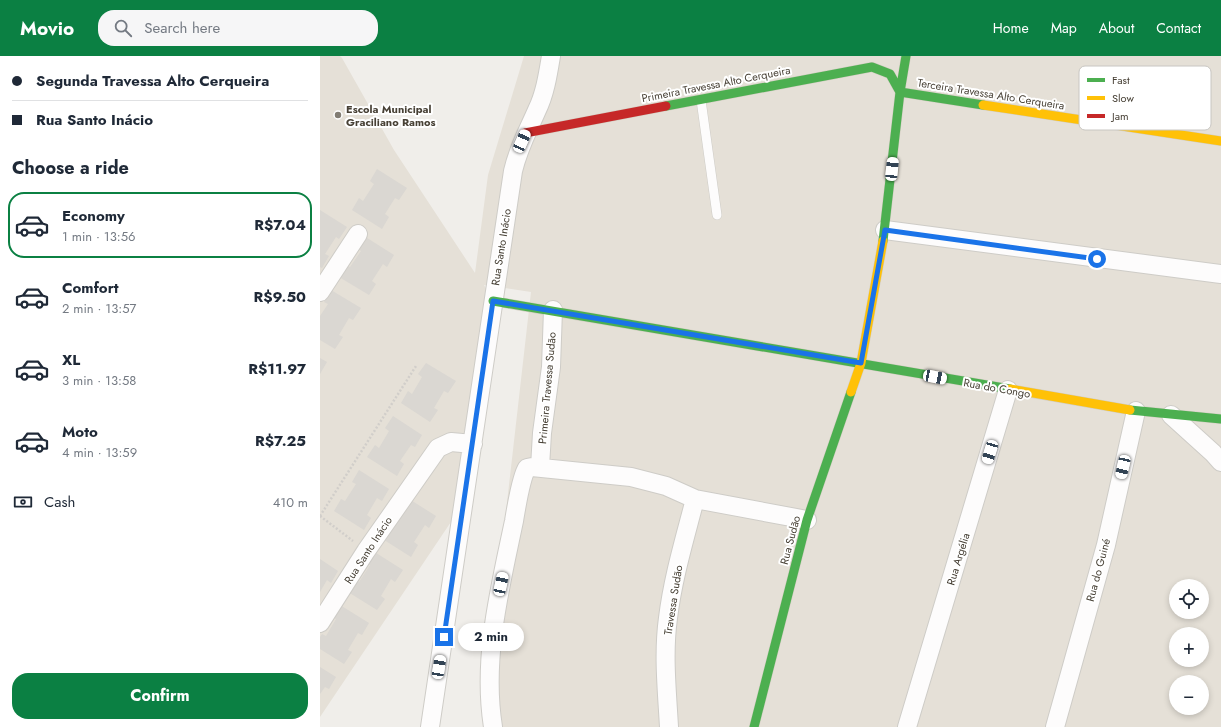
<!DOCTYPE html>
<meta charset="utf-8">
<style>
body{margin:0;font-family:Jost,sans-serif;background:#f6f6f7;color:#1f2937;height:100vh;display:flex;flex-direction:column;font-size:15px;white-space:nowrap}
*{box-sizing:border-box;margin:0}
p{font-size:13px;color:#747a83}
.icon{flex:none;width:22px;height:22px;fill:none;stroke:currentColor;stroke-width:2;stroke-linecap:round;stroke-linejoin:round}
.map{position:relative;flex:1;overflow:hidden}
.drawer{display:flex;flex-direction:column;background:#fff;width:320px}
.drawer>*{flex:none}
.hud{display:grid;align-content:center;height:88px;padding:0 12px;background:#fff}
.buttons{position:absolute;left:849px;top:523px;display:grid;gap:8px}
.buttons a{display:grid;place-items:center;width:40px;height:40px;border-radius:50%;background:#fff;box-shadow:0 2px 6px #0003;font-size:20px}
.end{position:absolute;width:18px;height:18px;margin:-9px;border:5px solid #1a73e8;background:#fff;box-shadow:0 0 0 2px #fff}
.from{border-radius:50%}
.bubble{position:absolute;height:28px;border-radius:14px;background:#fff;box-shadow:0 2px 6px #0003;font-size:13px;font-weight:700;line-height:28px;text-align:center}
.car{position:absolute;width:12px;height:24px;margin:-12px -6px;border-radius:5px;box-shadow:0 0 3px 1px #0007;background:linear-gradient(#fff 24%,#345 0 40%,#fff 0 76%,#345 0 86%,#fff 0)}
.hud b{display:flex;align-items:center;gap:14px;height:38px;font-size:15px}
.hud b+b{border-top:1px solid #e0e1e3}
.hud i{width:10px;height:10px;background:#1f2937}
ul{padding:0;list-style:none}
li{display:flex;align-items:center;gap:12px;height:66px;margin:0 8px 6px;padding:0 4px;border:2px solid transparent;border-radius:16px}
li div{flex:1}
li b{display:block;font-size:15px}
li em{font-style:normal;font-weight:700}
li.on{border-color:#0b8043}
li>.icon{width:36px;height:36px;stroke-width:1.5}
h2{padding:0 12px;font-size:18px;line-height:48px}
.pay{display:flex;align-items:center;gap:10px;height:44px;padding:0 12px;font-size:15px}
.pay p{margin-inline-start:auto}
.primary-button{display:flex;gap:8px;margin-top:auto;padding:8px 12px}
.primary-button a{flex:1;height:46px;border-radius:16px;background:#0b8043;color:#fff;font-size:16px;font-weight:700;line-height:46px;text-align:center}
header{display:flex;align-items:center;gap:24px;box-sizing:border-box;height:56px;padding:0 20px;background:#0b8043;color:#fff}
header strong{font-size:19px}
nav{display:flex;gap:22px;margin-inline-start:auto;font-size:14px}
.search{width:280px;height:36px;background:#f6f6f7;display:flex;align-items:center;gap:10px;box-sizing:border-box;padding:0 14px;border-radius:16px;color:#747a83;font-size:15px}
main{display:flex;flex:1;min-height:0}
.map>svg:first-child{display:block}
.residential{fill:#e5e0d7;fill-rule:evenodd}
.building{fill:#dad7d2}
.lines{fill:none;stroke-linecap:round;stroke-linejoin:round}
.lane-casing{stroke:#ceccc7;stroke-width:10}
.street-casing{stroke:#ceccc7;stroke-width:20}
.fast-casing{stroke:#d2cdc1;stroke-width:10}
.slow-casing{stroke:#d2cdc1;stroke-width:10}
.jam-casing{stroke:#d2cdc1;stroke-width:10}
.path{stroke:#d1ceca;stroke-width:2.5;stroke-dasharray:2 2;stroke-linecap:butt}
.lane{stroke:#fdfcfc;stroke-width:9}
.street{stroke:#fdfcfc;stroke-width:18}
.fast{stroke:#4caf50;stroke-width:9}
.slow{stroke:#ffc107;stroke-width:9}
.jam{stroke:#c62828;stroke-width:9}
.route{stroke:#1a73e8;stroke-width:5}
.poi-dot{fill:#827d74;stroke:#fff;stroke-width:1.5}
.labels{text-anchor:middle;stroke-width:4;stroke-linejoin:round;paint-order:stroke}
.street-label{font-size:11px;fill:#474035;stroke:#fff}
.poi-label{font-size:11px;font-weight:bold;fill:#474035;stroke:#fff;text-anchor:start}
.key{fill:#fff;stroke:#c8c6c2;stroke-width:1}
.key-label{font-size:11px;fill:#474035}
</style>
<header>
<strong>Movio</strong>
<div class="search"><svg class="icon" aria-label="search" viewBox="0 0 24 24"><circle cx="10" cy="10" r="6"/><path d="M15 15l6 6"/></svg>Search here</div>
<nav><a>Home</a><a>Map</a><a>About</a><a>Contact</a></nav>
</header>
<main>
<section class="drawer">
<div class="hud">
<b><i class="from"></i>Segunda Travessa Alto Cerqueira</b>
<b><i></i>Rua Santo Inácio</b>
</div>
<h2>Choose a ride</h2>
<ul>
<li class="on"><svg class="icon" aria-label="car" viewBox="0 0 24 24"><path d="M5 17H2v-5l4-1 3-4h7l3 4 3 1v5h-3M9 17h6M6 11h13"/><circle cx="7" cy="17" r="2"/><circle cx="17" cy="17" r="2"/></svg><div><b>Economy</b><p>1 min · 13:56</p></div><em>R$7.04</em></li>
<li><svg class="icon" aria-label="car" viewBox="0 0 24 24"><path d="M5 17H2v-5l4-1 3-4h7l3 4 3 1v5h-3M9 17h6M6 11h13"/><circle cx="7" cy="17" r="2"/><circle cx="17" cy="17" r="2"/></svg><div><b>Comfort</b><p>2 min · 13:57</p></div><em>R$9.50</em></li>
<li><svg class="icon" aria-label="car" viewBox="0 0 24 24"><path d="M5 17H2v-5l4-1 3-4h7l3 4 3 1v5h-3M9 17h6M6 11h13"/><circle cx="7" cy="17" r="2"/><circle cx="17" cy="17" r="2"/></svg><div><b>XL</b><p>3 min · 13:58</p></div><em>R$11.97</em></li>
<li><svg class="icon" aria-label="car" viewBox="0 0 24 24"><path d="M5 17H2v-5l4-1 3-4h7l3 4 3 1v5h-3M9 17h6M6 11h13"/><circle cx="7" cy="17" r="2"/><circle cx="17" cy="17" r="2"/></svg><div><b>Moto</b><p>4 min · 13:59</p></div><em>R$7.25</em></li>
</ul>
<div class="pay"><svg class="icon" aria-label="cash" viewBox="0 0 24 24"><path d="M3 7h18v10H3z"/><circle cx="12" cy="12" r="2"/></svg>Cash<p>410 m</p></div>
<div class="primary-button"><a>Confirm</a></div>
</section>
<div class="map">
<svg width="901" height="671" viewBox="0 0 901 671">
<rect width="100%" height="100%" fill="#f0eeea"/>
<path class="residential" d="M0,0h20l2,2 52,92 81,123 13,-98 36,-119h697v671h-736l-2,-14 48,-421 -47,-7 9,16 -28,200 -145,216zM856,530h26v26h-26zM856,578h26v26h-26zM856,626h26v26h-26z"/>
<path class="building" d="M57,113l30,19 -8,12 -4,-2 -10,16 4,3 -7,12 -30,-19 7,-12 4,3 11,-17 -4,-3z
M0,154l27,17 -8,12 -3,-2 -11,17 4,2 -7,12 -2,-1z
M44,180l30,19 -7,12 -4,-3 -11,17 4,3 -7,11 -30,-18 7,-12 4,2 11,-16 -4,-3z
M11,234l30,18 -8,12 -4,-2 -10,17 4,2 -8,12 -15,-9v-24l8,-12 -4,-2z
M0,302l7,4 -7,12z
M106,307l30,18 -8,12 -4,-2 -10,17 4,2 -8,12 -29,-19 7,-12 4,3 10,-17 -4,-3z
M73,360l29,19 -7,12 -4,-2 -11,16 4,3 -7,12 -30,-19 8,-12 4,3 10,-17 -4,-3z
M39,414l30,19 -7,12 -5,-3 -10,17 4,3 -7,12 -30,-19 7,-12 4,2 11,-17 -4,-2z
M86,441l30,19 -7,12 -4,-3 -11,17 4,3 -7,12 -30,-19z
M53,495l30,19 -8,12 -4,-3 -10,17 4,3 -8,11 -29,-18 7,-12 4,2 11,-17 -4,-2z
M0,503l18,12 -7,12 -4,-3 -7,12z
M20,549l29,18 -7,12 -4,-2 -10,17 4,2 -8,12 -24,-15v-12l2,-3 4,2 10,-17 -4,-2z
M0,611l16,10 -7,12 -4,-2 -5,7z"/>
<g class="lines">
<defs>
<path id="lane" d="M381,44l16,115"/>
<path id="street" d="M565,174l336,44
M0,236l38,-58
M851,359l42,38 8,9
M220,411l2,-34 9,-66 2,-57
M0,567l46,-72 72,-103 13,-6 22,2
M110,671l83,-556c6,-25 14,-38 24,-61 8,-16 11,-36 14,-54
M173,671c-11,-69 7,-139 21,-206 2,-12 7,-44 13,-53l5,-1 99,10 35,9 29,13 112,21
M349,671c-2,-36 -6,-73 -1,-109 5,-41 17,-80 27,-119
M587,671l101,-337
M735,671l51,-182 30,-134"/>
<path id="fast" d="M346,50l206,-39 18,7 10,18 83,13
M563,185l17,-149 6,-36
M173,245l517,88
M810,354l91,9
M434,671l53,-207 44,-128"/>
<path id="slow" d="M663,49l238,36
M690,333l120,21
M531,336l10,-29 22,-122"/>
<path id="jam" d="M205,77l141,-27"/>
</defs>
<use href="#lane" class="lane-casing"/>
<use href="#street" class="street-casing"/>
<use href="#fast" class="fast-casing"/>
<use href="#slow" class="slow-casing"/>
<use href="#jam" class="jam-casing"/>
<path class="path" d="M0,460l96,-150
M0,460l33,25"/>
<use href="#lane" class="lane"/>
<use href="#street" class="street"/>
<use href="#fast" class="fast"/>
<use href="#slow" class="slow"/>
<use href="#jam" class="jam"/>
</g>
<g class="lines">
<path class="route" d="M124,581l49,-336 368,62 24,-133 212,29"/>
</g>
<circle class="poi-dot" cx="18" cy="59" r="4"/>
<g class="labels">
<g class="street-label">
<text transform="translate(396 28) rotate(-11)" y="4">Primeira Travessa Alto Cerqueira</text>
<text transform="translate(671 38) rotate(9)" y="4">Terceira Travessa Alto Cerqueira</text>
<text transform="translate(181 191) rotate(-81)" y="4">Rua Santo Inácio</text>
<text transform="translate(227 332) rotate(-85)" y="4">Primeira Travessa Sudão</text>
<text transform="translate(677 332) rotate(10)" y="4">Rua do Congo</text>
<text transform="translate(470 484) rotate(-75)" y="4">Rua Sudão</text>
<text transform="translate(48 494) rotate(-57)" y="4">Rua Santo Inácio</text>
<text transform="translate(638 503) rotate(-73)" y="4">Rua Argélia</text>
<text transform="translate(778 514) rotate(-75)" y="4">Rua do Guiné</text>
<text transform="translate(353 544) rotate(-81)" y="4">Travessa Sudão</text>
</g>
<g class="poi-label">
<text x="26" y="57">Escola Municipal<tspan x="26" dy="13">Graciliano Ramos</tspan></text>
</g>
</g>
<rect x="759" y="10" width="132" height="64" rx="6" class="key"/>
<rect x="767" y="22" width="18" height="4" fill="#4caf50"/>
<rect x="767" y="40" width="18" height="4" fill="#ffc107"/>
<rect x="767" y="58" width="18" height="4" fill="#c62828"/>
<g class="key-label">
<text x="792" y="28">Fast</text>
<text x="792" y="46">Slow</text>
<text x="792" y="64">Jam</text>
</g>
</svg>
<div class="buttons">
<a><svg class="icon" aria-label="locate" viewBox="0 0 24 24"><circle cx="12" cy="12" r="6"/><path d="M12 2v4M12 18v4M2 12h4M18 12h4"/></svg></a>
<a>+</a>
<a>−</a>
</div>
<i class="end from" style="left:777px;top:203px"></i>
<i class="end" style="left:124px;top:581px"></i>
<div class="bubble" style="left:138px;top:567px;width:66px">2 min</div>
<i class="car" style="left:202px;top:85px;rotate:24deg"></i>
<i class="car" style="left:572px;top:113px;rotate:6deg"></i>
<i class="car" style="left:615px;top:321px;rotate:101deg"></i>
<i class="car" style="left:670px;top:396px;rotate:197deg"></i>
<i class="car" style="left:803px;top:411px;rotate:193deg"></i>
<i class="car" style="left:181px;top:528px;rotate:12deg"></i>
<i class="car" style="left:119px;top:611px;rotate:9deg"></i>
</div>
</main>
